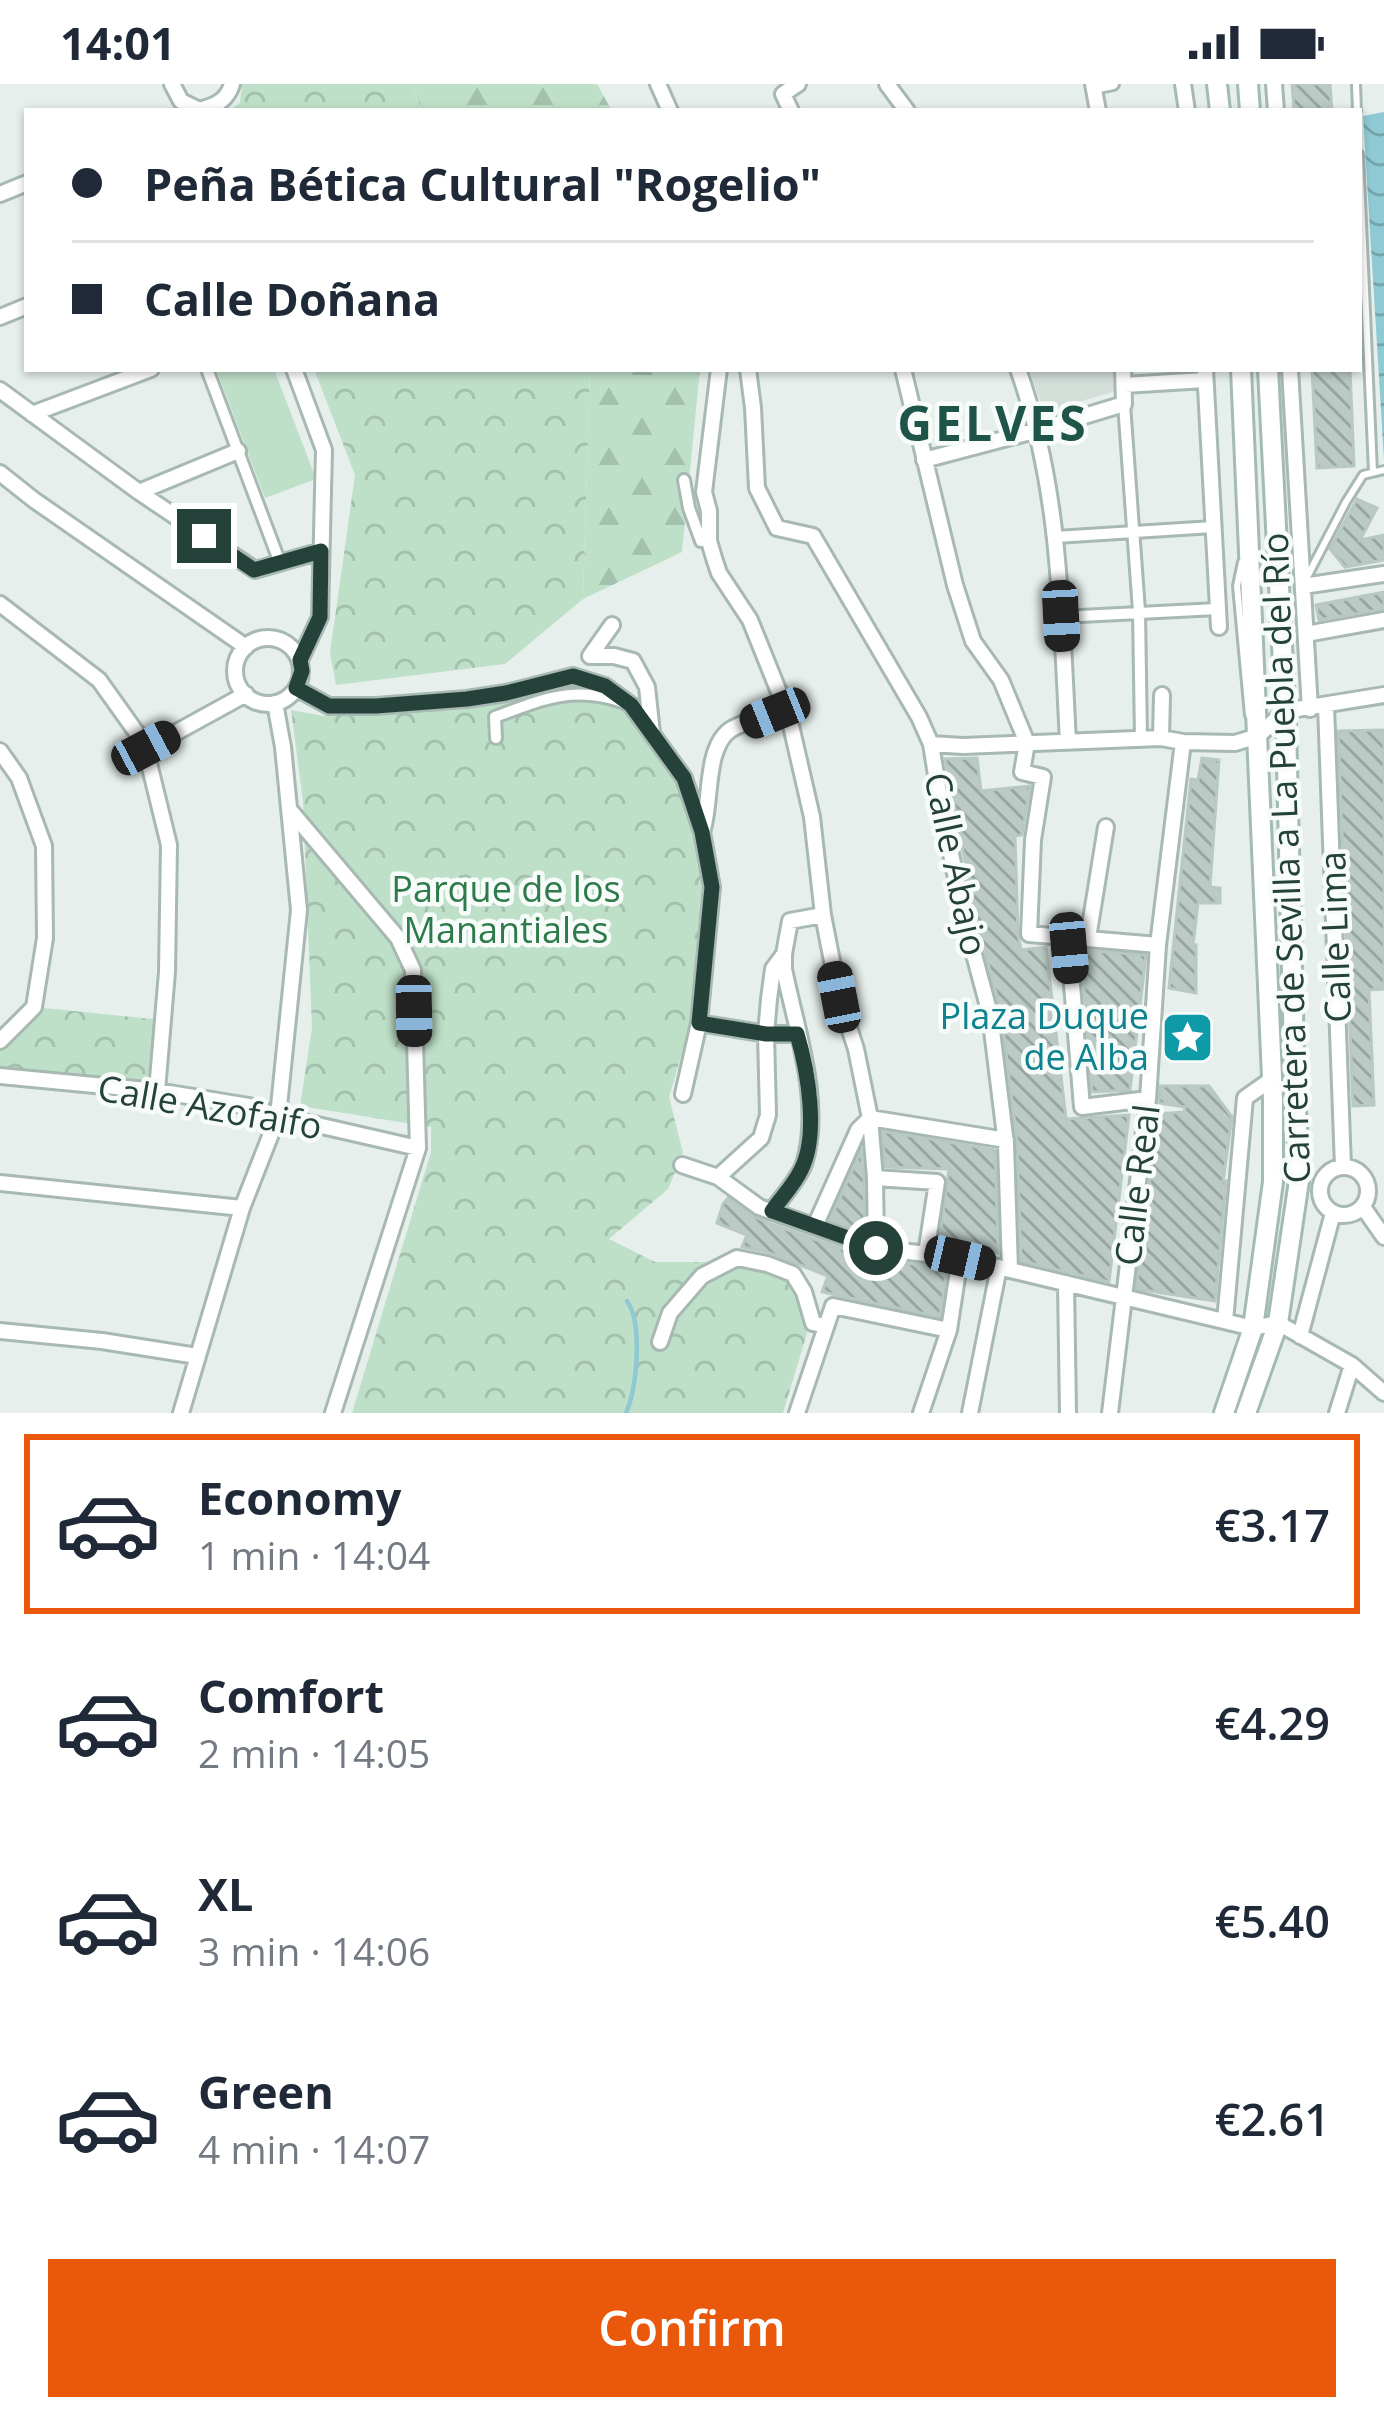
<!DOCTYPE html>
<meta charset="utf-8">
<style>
body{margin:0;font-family:"Open Sans",sans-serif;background:#f2f2f3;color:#1f2937;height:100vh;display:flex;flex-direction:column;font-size:45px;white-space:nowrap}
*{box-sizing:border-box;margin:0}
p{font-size:39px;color:#747a83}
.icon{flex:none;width:66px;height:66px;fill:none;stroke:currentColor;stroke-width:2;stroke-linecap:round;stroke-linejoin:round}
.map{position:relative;height:1329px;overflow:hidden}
.drawer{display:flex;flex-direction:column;background:#fff;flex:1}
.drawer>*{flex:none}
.top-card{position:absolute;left:24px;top:24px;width:1338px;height:264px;border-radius:0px;box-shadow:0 3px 9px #0004;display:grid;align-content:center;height:264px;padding:0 48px;background:#fff}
.end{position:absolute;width:54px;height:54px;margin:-27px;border:15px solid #24423a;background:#fff;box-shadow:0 0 0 6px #fff}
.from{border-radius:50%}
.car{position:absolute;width:36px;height:72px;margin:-36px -18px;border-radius:15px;box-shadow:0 0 9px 3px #0007;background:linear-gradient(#222 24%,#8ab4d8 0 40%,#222 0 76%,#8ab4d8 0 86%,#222 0)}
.top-card b{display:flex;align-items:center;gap:42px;height:114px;font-size:45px}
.top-card b+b{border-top:3px solid #e0e1e3}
.top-card i{width:30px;height:30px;background:#1f2937}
ul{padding:21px 0 0;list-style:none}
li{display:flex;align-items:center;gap:36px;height:180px;margin:0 24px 18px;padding:0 24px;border:6px solid transparent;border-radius:0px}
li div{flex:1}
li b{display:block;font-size:45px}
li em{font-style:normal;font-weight:600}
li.active{border-color:#ea580c}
li>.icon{width:108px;height:108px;stroke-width:1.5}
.button{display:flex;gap:24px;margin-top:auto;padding:24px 48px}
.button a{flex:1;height:138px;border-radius:0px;background:#ea580c;color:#fff;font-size:48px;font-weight:600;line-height:138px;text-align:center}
.status{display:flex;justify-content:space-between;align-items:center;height:84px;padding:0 60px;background:#fff;direction:ltr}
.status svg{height:33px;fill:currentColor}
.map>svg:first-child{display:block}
.built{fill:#d4dfda}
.grass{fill:#bfe0c8}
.forest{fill:url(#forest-firs)}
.park{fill:url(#park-crowns)}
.water{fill:url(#water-waves)}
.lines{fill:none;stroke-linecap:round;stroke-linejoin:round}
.stream{stroke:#8ec9d4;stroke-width:4.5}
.building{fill:url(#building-back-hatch);stroke:#b8c9c2;stroke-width:3}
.service-casing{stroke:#a8b8b2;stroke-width:12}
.pedestrian-casing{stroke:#a8b8b2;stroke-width:16}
.minor-casing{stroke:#a8b8b2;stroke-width:20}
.secondary-casing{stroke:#a4bbb3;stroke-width:24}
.service{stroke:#fff;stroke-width:6}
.pedestrian{stroke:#fff;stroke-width:10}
.minor{stroke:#fff;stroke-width:14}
.secondary{stroke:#fff;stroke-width:18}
.route{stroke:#24423a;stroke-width:15}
.labels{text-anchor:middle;stroke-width:9;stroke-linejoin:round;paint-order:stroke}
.street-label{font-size:36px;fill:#24423a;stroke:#f7fbf9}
.park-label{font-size:36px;fill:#2d7a4b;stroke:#f7fbf9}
.culture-label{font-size:36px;fill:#0d838f;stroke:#f7fbf9;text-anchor:end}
.district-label{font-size:48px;font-weight:bold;letter-spacing:3px;fill:#1f5548;stroke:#f7fbf9}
</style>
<div class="status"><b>14:01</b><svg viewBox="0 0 49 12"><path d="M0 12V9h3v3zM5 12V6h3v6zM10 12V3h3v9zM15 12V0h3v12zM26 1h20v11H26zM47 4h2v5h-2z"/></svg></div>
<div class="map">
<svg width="1384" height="1329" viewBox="0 0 1384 1329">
<defs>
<pattern id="forest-firs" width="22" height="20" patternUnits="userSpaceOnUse" patternTransform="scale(3)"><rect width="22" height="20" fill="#bfe0c8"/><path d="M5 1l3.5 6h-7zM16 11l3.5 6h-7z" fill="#a4c1ad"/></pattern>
<pattern id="park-crowns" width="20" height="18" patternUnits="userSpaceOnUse" patternTransform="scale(3)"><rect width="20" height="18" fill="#bfe0c8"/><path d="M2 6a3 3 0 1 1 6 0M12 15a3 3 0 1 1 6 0" fill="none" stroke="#a4c1ad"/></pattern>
<pattern id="water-waves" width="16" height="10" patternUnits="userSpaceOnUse" patternTransform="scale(3)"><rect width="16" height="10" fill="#8ec9d4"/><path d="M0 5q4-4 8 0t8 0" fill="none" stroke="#74a5ad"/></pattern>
<pattern id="building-back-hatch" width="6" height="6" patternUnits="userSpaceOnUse" patternTransform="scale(3)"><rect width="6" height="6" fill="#bbcac4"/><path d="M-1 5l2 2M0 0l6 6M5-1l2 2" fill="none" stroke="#98a6a0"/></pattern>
</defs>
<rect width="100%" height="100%" fill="#e6efeb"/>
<path class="built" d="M1029,285h86l1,22 -72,21z"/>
<path class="grass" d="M216,285h58l42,110 -51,19z"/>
<path class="forest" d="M412,0h185l15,27h-190z
M590,285h110l-18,183 -99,47z"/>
<path class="park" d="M242,0h170l10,27h-194l12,-8z
M314,285h276l-7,230 -78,65 -169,21 -6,-32 25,-178z
M570,598l23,5 45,33 35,49 25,76 9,41 -15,133 -23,78 14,56 -15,36 -59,50 46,23h117l32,36 7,22 -28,93h-431l79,-261v-25l-131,-21 12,-78 -9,-227 -12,-91 33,6 134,-6 68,-14z
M34,923l128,13 -5,71 -157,-15v-35z"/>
<path class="water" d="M1384,28v347l-21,-343z"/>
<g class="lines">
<path class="stream" d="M626,1329c11,-26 17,-89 1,-112"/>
</g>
<path class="building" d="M1292,0h38l2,27h-38z
M1312,285h38l4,97 -37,2z
M1357,415l20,9 -17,32 24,-5v25l-39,7 -15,-18z
M1384,508v17l-65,11 -3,-15z
M1384,646v259l-15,1 5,115 -21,1 -15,-375z
M977,674l4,33 49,-5 -8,49 -7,1 3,99 3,15 25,-3 20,172 63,-4 -20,167 -88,-21 -4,-120 -16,-129 -25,-94 -31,-159z
M1202,674l17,2 -9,127 10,1v15h-22l-5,42h3v48l-27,-5 22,-209 7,1z
M1081,866l65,5 -16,135 -38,2z
M1160,1002h49l23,31 -9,64h3l-11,120 -79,-12 22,-175 26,-2 1,-5 -26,-4z
M882,1047l113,19 3,103 -59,-10 10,-74 -64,-2z
M861,1066l3,29 1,53 -35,-12z
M728,1114l25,18 18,8 101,35 75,9 -7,49 -118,-25 6,-16 -61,-24 -25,-5 5,-12 -30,-12 6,-19z"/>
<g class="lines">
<defs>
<path id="service" d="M1356,0l1,27
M1359,70l14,318
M1242,478l-5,24 12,129
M1306,495l40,-77 17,-27 21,-5"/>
<path id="pedestrian" d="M1094,4l19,-4
M207,285l73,194
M1124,320l15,207 2,128
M684,396l5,28 12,33h8
M1056,453l157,-10
M1061,533l156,-8
M496,654l-1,-21c45,-17 78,-32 127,-15"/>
<path id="minor" d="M172,0l9,17 18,9c16,-4 28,-9 33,-26
M658,0l12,27
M887,0l20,27
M1093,0l5,27
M1183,0l4,27
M1274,0l2,27
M791,27l-8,-17 15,-10
M0,110l27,-11
M0,233l27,-11
M294,285l30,81 -4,167 -20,43
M719,285l-15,123 5,19v30l5,17 5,15 31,47 39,97 23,100 11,98 16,82 17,52 14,69 5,60 1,70
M748,285l5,39 4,80 20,40 36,8 106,181 12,27 32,2 198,-8 22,4 52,1 23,-7 27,-25 99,-16
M903,285l52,216 18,56 28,39 26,63 -5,29 21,5 -10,63 -4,94 129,11
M1018,285c43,120 43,247 50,372
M1205,285l14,258
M1290,285l20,340
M1124,301l81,-5
M0,306l139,102 116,78 66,-19
M32,330l119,-45
M924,376l114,-30 86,-26 -1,-35
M0,389l34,27 212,147
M139,408l99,-41
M1303,502l81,-12
M0,520l99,76 45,63 25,102 -2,127 -10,119
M1306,550l78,-14
M235 587a33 33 0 1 1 66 0a33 33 0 1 1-66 0Z
M590,572h24l19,5 14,26 5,46
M590,572l22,-31
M296,604l33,18h47l91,-7 39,-6 67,-17 32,10 26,19 53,73 18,54 10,55 -13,136 -16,71
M1326,622l17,461
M1161,654l1,-43
M931,660l10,62 24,115 25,93 16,130 4,126
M146,665l100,-55
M0,667l19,27 25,68 1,92 -11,69 -34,34
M289,725l109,129 15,32 5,178 -85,265
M702,748c10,-28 2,-83 28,-102 17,-11 38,-11 53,-25
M1072,853l-3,11 13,159 66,-8
M1088,854l18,-111
M699,939l67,11h31
M0,992l157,15 92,15 29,10 140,32
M682,1081l36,12 41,30 117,41 84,10 293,70 25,-5 74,42 32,28
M1320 1107a24 24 0 1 1 48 0a24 24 0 1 1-48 0Z
M718,1093l43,-39 7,-23 -2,-81 3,-35 4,-30 11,-15 6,-33 33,-6
M875,1094l62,4 -11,72
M0,1099l242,25
M1363,1123l21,30
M772,1127c10,-14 26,-31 32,-47 19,-60 -8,-135 -20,-195v-15
M815,1142l43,-96 12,-12 136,22
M1066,1199l2,130
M1225,1237l20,-223 27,-19
M0,1247l102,10 95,15
M1300,1252l33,-123
M660,1258l10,-29 32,-37 35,-18 30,6 26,10 11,18 9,31 13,3
M181,1329l61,-205 36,-92 21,-206 -16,-163 -8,-44
M797,1329l36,-107 116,24
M921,1329l28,-83 11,-72
M970,1329l29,-146
M1110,1329l38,-314 10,-154 25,-203
M1337,1329l15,-48"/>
<path id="secondary" d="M1217,0l3,27
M1248,0l2,27
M1224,1329l29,-85 20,-146v-82l-32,-731
M1246,1329l32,-90 22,-149 -5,-79 -9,-371 -18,-355"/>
</defs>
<use href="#service" class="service-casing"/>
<use href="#pedestrian" class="pedestrian-casing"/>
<use href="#minor" class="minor-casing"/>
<use href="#secondary" class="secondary-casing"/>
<use href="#service" class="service"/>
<use href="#pedestrian" class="pedestrian"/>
<use href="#minor" class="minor"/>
<use href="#secondary" class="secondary"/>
</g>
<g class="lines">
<path class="route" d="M204,452l50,34 67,-19 -1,66 -20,43 2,11 -6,17 33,18h47l91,-7 39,-6 67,-17 32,10 26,19 53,73 18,54 10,55 -13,136 67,11h31c11,37 22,101 4,136 -7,15 -20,28 -29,41l104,37"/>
</g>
<defs>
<symbol id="sight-square" viewBox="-11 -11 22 22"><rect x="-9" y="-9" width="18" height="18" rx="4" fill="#0f9aa8" stroke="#f7fbf9"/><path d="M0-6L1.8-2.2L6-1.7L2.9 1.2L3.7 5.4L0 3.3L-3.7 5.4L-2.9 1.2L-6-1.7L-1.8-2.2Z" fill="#fff"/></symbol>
</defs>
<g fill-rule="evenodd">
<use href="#sight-square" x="1158" y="924" width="59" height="59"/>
</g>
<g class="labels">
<g class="street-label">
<text transform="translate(1286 774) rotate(-92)" y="13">Carretera de Sevilla a La Puebla del Río</text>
<text transform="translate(956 780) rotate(78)" y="13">Calle Abajo</text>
<text transform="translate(1335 853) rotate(-92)" y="13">Calle Lima</text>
<text transform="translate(210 1023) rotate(10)" y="13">Calle Azofaifo</text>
<text transform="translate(1137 1101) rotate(-83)" y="13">Calle Real</text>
</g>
<g class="park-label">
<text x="506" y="818">Parque de los<tspan x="506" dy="41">Manantiales</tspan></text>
</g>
<g class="culture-label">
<text x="1149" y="945">Plaza Duque<tspan x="1149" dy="41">de Alba</tspan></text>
</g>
<g class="district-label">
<text x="993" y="357">GELVES</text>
</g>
</g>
</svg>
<i class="end from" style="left:876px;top:1164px"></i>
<i class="end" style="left:204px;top:452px"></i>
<i class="car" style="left:1061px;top:532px;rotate:177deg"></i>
<i class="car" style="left:775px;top:629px;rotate:248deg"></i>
<i class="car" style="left:146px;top:664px;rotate:62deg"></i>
<i class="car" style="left:1069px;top:864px;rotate:175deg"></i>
<i class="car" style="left:839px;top:913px;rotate:349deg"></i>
<i class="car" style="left:414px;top:927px;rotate:179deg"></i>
<i class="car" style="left:960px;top:1174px;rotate:103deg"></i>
<div class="top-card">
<b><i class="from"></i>Peña Bética Cultural &quot;Rogelio&quot;</b>
<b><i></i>Calle Doñana</b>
</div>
</div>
<section class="drawer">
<ul>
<li class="active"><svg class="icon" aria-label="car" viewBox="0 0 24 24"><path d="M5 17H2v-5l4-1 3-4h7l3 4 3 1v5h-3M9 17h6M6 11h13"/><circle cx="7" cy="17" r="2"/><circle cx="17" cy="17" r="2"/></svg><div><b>Economy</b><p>1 min · 14:04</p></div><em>€3.17</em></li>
<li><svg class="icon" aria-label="car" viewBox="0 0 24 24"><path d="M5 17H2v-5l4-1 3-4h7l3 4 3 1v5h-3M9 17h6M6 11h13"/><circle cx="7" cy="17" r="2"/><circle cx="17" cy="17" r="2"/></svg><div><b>Comfort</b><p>2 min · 14:05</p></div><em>€4.29</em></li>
<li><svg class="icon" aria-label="car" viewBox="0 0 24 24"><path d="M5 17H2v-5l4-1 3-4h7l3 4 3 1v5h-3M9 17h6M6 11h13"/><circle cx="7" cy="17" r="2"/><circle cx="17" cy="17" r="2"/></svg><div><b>XL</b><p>3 min · 14:06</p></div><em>€5.40</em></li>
<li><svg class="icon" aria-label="car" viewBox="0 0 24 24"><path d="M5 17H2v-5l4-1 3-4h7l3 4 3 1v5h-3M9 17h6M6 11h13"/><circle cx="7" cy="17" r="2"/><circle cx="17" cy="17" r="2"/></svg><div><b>Green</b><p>4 min · 14:07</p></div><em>€2.61</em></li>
</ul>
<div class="button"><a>Confirm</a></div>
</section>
